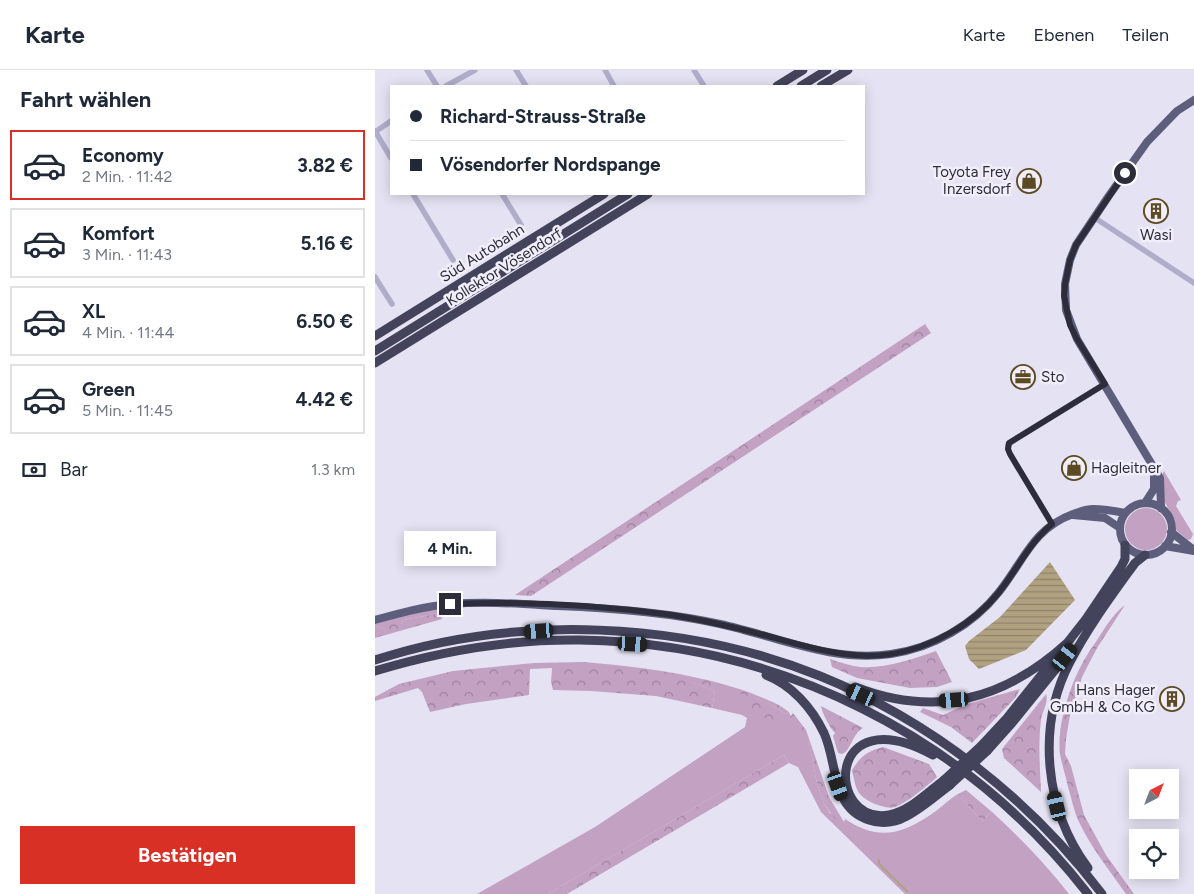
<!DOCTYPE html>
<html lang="de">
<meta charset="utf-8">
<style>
body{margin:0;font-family:Figtree,sans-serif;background:#f6f6f7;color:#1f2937;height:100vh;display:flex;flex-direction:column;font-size:19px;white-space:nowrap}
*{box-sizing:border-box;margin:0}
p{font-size:16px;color:#747a83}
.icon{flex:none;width:28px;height:28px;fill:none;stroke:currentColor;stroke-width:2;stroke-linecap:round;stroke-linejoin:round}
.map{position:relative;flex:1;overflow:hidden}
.side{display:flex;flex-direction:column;background:#fff;width:375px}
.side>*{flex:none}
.top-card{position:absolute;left:15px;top:15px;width:475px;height:110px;border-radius:0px;box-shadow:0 2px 12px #0003;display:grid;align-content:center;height:110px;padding:0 20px;background:#fff}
.needle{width:32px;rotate:42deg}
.fabs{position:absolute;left:754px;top:699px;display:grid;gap:10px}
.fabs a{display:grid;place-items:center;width:50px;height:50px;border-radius:0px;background:#fff;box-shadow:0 2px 12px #0003;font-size:25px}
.end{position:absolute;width:22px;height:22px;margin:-11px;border:6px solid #2c2c3a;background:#fff;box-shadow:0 0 0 2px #fff}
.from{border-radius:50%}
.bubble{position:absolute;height:35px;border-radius:0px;background:#fff;box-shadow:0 2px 12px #0003;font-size:16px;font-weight:700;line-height:35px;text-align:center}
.car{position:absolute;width:15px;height:30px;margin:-15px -8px;border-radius:6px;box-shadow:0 0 4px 1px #0007;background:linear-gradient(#222 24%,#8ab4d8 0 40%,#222 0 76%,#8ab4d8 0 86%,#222 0)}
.top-card b{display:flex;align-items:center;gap:18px;height:48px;font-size:19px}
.top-card b+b{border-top:1px solid #e0e1e3}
.top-card i{width:12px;height:12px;background:#1f2937}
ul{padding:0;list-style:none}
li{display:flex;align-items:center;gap:15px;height:70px;margin:0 10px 8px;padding:0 10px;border:2px solid #e0e1e3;border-radius:0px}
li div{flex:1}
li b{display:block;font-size:19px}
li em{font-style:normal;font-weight:700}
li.selected{border-color:#d93025}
li>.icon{width:45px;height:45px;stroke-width:1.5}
h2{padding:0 20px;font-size:22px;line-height:60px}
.pay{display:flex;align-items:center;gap:12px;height:55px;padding:0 20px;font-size:19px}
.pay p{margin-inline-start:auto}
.button{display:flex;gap:10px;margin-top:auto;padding:10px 20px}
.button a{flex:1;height:58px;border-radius:0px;background:#d93025;color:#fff;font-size:20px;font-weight:700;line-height:58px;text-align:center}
header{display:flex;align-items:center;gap:30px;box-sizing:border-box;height:70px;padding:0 25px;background:#fff;border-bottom:1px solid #e0e1e3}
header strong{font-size:24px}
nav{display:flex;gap:28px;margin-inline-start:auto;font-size:18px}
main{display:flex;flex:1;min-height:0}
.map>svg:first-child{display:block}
.green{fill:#c2a1c2}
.forest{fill:url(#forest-crowns)}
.water{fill:url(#water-rules)}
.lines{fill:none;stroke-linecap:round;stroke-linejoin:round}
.stream{stroke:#b0a181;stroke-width:2}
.minor{stroke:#b0adcb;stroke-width:5.5}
.major{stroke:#5d5e7b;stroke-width:8}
.highway{stroke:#43445b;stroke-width:9}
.highway-bridge{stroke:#43445b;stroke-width:9}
.route{stroke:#2c2c3a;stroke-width:6}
.labels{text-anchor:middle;stroke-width:5;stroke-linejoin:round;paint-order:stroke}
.poi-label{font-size:15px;fill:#2c2c3a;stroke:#f1eefa;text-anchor:end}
.street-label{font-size:15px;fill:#2c2c3a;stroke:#f1eefa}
</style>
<header>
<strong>Karte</strong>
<nav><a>Karte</a><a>Ebenen</a><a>Teilen</a></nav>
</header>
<main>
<section class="side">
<h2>Fahrt wählen</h2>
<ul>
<li class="selected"><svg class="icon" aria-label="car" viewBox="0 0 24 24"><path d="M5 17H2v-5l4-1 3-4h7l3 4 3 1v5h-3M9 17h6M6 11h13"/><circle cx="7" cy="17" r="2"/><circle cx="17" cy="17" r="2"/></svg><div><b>Economy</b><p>2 Min. · 11:42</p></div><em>3.82 €</em></li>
<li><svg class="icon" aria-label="car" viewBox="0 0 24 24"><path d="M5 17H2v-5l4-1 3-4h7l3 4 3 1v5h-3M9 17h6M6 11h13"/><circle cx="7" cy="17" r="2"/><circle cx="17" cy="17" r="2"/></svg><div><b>Komfort</b><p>3 Min. · 11:43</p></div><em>5.16 €</em></li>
<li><svg class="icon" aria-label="car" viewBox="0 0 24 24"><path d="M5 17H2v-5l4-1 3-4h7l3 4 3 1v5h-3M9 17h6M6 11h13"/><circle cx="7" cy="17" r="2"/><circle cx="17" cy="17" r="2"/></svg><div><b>XL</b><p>4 Min. · 11:44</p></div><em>6.50 €</em></li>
<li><svg class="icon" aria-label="car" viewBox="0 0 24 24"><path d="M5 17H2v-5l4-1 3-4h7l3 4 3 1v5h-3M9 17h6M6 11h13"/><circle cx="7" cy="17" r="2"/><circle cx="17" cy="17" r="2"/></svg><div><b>Green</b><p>5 Min. · 11:45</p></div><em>4.42 €</em></li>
</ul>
<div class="pay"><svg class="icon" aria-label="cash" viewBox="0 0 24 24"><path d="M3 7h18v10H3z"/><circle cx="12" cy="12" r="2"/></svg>Bar<p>1.3 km</p></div>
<div class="button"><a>Bestätigen</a></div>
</section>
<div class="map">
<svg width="819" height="824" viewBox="0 0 819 824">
<defs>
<pattern id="forest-crowns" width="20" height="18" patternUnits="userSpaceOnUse" patternTransform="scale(1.25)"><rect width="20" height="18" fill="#c2a1c2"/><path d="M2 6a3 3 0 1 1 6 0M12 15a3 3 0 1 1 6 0" fill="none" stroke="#9e839f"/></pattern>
<pattern id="water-rules" width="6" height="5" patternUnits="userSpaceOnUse" patternTransform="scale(1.25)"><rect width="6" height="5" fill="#b0a181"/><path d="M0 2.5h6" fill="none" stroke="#8f836b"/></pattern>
</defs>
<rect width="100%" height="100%" fill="#e5e2f3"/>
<path class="green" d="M789,401l17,29 -3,1 -2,5 17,28 -2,5 -3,1 -12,-10 -1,-10 -11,-19v-15l-2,-11z
M750 459a21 21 0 1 1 42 0a21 21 0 1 1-42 0Z
M63,539l2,4 -37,7 -2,4 -15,5 -11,-3v-2l33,-10z
M308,609c29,7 81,16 102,35l4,-2 2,5 18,24 7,38 8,25 6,9 14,9 1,-3c33,22 57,16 88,-6 9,-6 16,-14 25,-19l19,22 6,5 8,-10c28,26 54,52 78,83h-164l-84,-82 -23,-45 -9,-4 -5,-8 -236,139h-71l118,-67 150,-100 2,-9 -5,-3 -30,-7 3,-17z"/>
<path class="forest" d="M550,254l6,9 -400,263 -16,-1z
M750,535l-28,43 -15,29 -12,38 -4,24 -1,15 6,12 13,49 22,40 28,39h-8c-16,-23 -34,-45 -46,-70 -6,-12 -8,-24 -12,-37 -2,-10 -6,-22 -8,-33 -4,-32 14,-82 33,-108 10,-14 18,-31 32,-41z
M65,543l2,6 -67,19v-12l11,3 9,-10 6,5 2,-4z
M561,581l16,31 -15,5 -27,1 -53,-10 -25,-11 -2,-8c10,3 20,7 30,8 24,2 54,-8 76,-16z
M209,592c57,5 114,12 167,31 14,6 27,10 38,19l-4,2c-20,-18 -68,-26 -96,-33l26,10 -3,17 -56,-12 -65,-5 -38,-1 -2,-8 1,-14 -22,1 -1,26 -63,9 -36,8 -8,-20 -4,-4 -43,13v-4l24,-13 54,-13 81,-8z
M645,619l-4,8 -44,46 -21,-16 -31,-15 3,-4 20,7 24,-11z
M671,624c3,8 -4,18 -5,26 -3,24 -1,48 0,72l-37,-34 -2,-9z
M374,629l11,5 2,2 6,2 8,6 -4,10h-2l-4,-6 -5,1 -5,-5 -15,-8 3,-6z
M446,636l42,22c-11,6 -12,23 -21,26l-4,-1 -5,-17 2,-3c-5,-5 -13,-20 -14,-27z
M418,643l13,17 23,67 15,25 -6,1 -14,-19 -8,-25 -7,-37 -19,-25z
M508,677l46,17 8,13c-10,9 -29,25 -42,30 -10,3 -30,-6 -36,-14 -4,-6 -5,-15 -7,-23 9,-14 14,-18 31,-23z
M409,685l5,8 -222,131h-19z
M591,720l25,21 -8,10 -6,-5 -19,-22z"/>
<path class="water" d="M675,492l25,38 -49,50 -47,19 -10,-10 -4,-13 4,-5 31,-24z"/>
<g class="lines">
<path class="stream" d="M504,790v4l28,27"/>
<path class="minor" d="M52,0l10,16
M141,0l10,16
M230,0l9,16
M319,0l10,16
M71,16l29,-16
M0,61l16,27
M0,62l16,-11
M38,124l40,66
M127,124l19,31
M720,148l99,65
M0,207l17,27
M677,454l-42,-70 -2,-5v-4l10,-8 86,-53"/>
<path class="major" d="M770,433l9,-14v-18
M745 459a26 26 0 1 1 52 0a26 26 0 1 1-52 0Z
M786,438l-1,-30 -83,-139 -11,-29 -1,-26 5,-24 6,-15 32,-48 39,-55 30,-31 17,-11
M698,445l32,3 15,10
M796,462l23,18
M790,476l29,5
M0,550c25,-7 50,-14 76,-16 35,-3 71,0 106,2 55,2 109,6 163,18 56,12 112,39 171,30 42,-6 82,-29 108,-62 25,-31 33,-63 74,-78 7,-2 12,-5 20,-5 11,0 22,2 32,4"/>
<path class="highway" d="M402,16l26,-16
M426,16l26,-16
M446,16l27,-16
M0,266l229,-142
M0,281l253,-157
M0,293l273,-169
M689,577l22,-28 35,-52 4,-8v-14
M0,590c141,-46 308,-39 445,16 111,45 210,123 282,218
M0,601c66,-20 135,-32 205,-31 200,3 385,96 508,254
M391,605c26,10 46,33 58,58 14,31 7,75 45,87 11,4 24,3 34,-2 17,-8 32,-22 47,-33
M480,617c81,31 149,13 212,-44
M606,676l26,-28 47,-59
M612,681l25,-28 60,-74
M558,685c-109,-59 -107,71 -44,60 21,-4 39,-23 55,-35
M713,798c-43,-58 -52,-141 -18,-206 18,-35 42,-67 65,-99l10,-8"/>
<path class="highway-bridge" d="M569,710l37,-34
M575,715l37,-34"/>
</g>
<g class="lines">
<path class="route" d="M75,534c74,-3 149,1 222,11 31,5 62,12 92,20 69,19 119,36 186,-2 24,-13 45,-33 60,-56 13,-19 24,-38 42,-53l-42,-70 -2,-5 1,-6 96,-59 -28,-45 -7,-14 -6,-29 1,-12 5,-24 6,-15 49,-72"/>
</g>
<defs>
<symbol id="shop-ring" viewBox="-11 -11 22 22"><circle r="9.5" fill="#f1eefa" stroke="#5b4a22" stroke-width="1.5"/><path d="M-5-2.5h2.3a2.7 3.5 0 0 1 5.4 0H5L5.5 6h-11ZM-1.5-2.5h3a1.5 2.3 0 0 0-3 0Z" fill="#5b4a22"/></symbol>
<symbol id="building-ring" viewBox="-11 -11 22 22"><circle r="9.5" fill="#f1eefa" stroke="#5b4a22" stroke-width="1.5"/><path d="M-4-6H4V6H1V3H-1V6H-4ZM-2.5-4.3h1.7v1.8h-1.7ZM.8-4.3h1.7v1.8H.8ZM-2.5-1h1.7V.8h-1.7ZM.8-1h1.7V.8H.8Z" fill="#5b4a22"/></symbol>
<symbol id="office-ring" viewBox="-11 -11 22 22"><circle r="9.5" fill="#f1eefa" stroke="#5b4a22" stroke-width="1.5"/><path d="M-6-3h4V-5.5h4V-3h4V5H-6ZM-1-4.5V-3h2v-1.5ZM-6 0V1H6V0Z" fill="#5b4a22"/></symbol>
</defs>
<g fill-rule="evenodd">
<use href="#shop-ring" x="640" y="97" width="28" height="28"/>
<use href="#building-ring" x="767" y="127" width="28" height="28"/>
<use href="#office-ring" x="634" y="293" width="28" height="28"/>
<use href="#shop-ring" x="685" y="384" width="28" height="28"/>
<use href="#building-ring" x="783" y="615" width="28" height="28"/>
</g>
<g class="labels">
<g class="poi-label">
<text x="636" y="107">Toyota Frey<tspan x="636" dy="17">Inzersdorf</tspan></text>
<text x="781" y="170" text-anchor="middle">Wasi</text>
<text x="666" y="312" text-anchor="start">Sto</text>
<text x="716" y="403" text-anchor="start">Hagleitner</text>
<text x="780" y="625">Hans Hager<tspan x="780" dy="17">GmbH &amp; Co KG</tspan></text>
</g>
<g class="street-label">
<text transform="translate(107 183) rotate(-32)" y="5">Süd Autobahn</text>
<text transform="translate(129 197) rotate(-32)" y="5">Kollektor Vösendorf</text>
</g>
</g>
</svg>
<div class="fabs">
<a><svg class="needle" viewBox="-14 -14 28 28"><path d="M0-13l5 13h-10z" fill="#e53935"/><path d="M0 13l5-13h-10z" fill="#747a83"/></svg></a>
<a><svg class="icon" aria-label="locate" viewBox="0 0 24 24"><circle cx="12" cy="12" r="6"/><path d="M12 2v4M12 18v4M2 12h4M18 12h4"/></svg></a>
</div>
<i class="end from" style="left:750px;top:103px"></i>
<i class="end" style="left:75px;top:534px"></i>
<div class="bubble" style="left:29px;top:461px;width:92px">4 Min.</div>
<i class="car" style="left:164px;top:561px;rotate:266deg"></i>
<i class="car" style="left:258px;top:574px;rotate:93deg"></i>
<i class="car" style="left:690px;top:587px;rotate:38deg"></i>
<i class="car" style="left:486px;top:625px;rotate:295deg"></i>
<i class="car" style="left:579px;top:630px;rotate:266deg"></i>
<i class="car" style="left:463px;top:716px;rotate:160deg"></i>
<i class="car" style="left:682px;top:736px;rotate:347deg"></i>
<div class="top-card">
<b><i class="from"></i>Richard-Strauss-Straße</b>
<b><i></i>Vösendorfer Nordspange</b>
</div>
</div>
</main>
